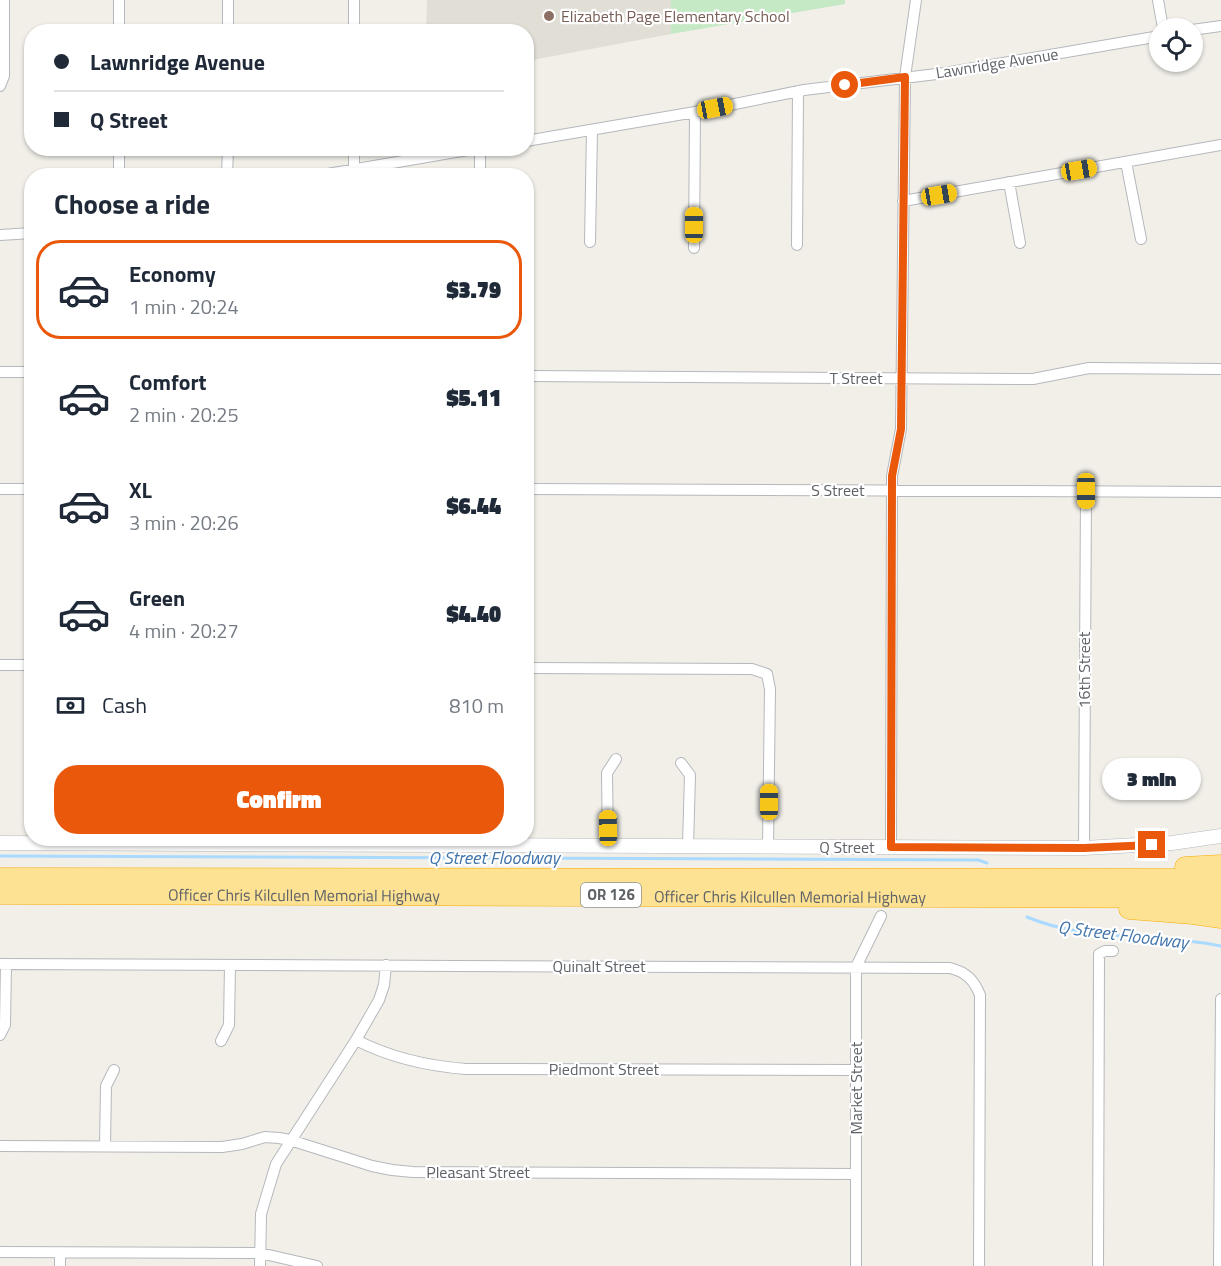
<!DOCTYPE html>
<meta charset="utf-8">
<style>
body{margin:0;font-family:"Titillium Web",sans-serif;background:#f2f2f3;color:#1f2937;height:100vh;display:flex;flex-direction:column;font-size:22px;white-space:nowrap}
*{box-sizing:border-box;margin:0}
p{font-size:20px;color:#747a83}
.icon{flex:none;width:33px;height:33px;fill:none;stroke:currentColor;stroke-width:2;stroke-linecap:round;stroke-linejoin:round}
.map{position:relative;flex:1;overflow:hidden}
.side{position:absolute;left:24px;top:168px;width:510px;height:678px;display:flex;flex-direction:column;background:#fff;border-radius:24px;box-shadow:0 2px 4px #0004}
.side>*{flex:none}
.guide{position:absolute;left:24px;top:24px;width:510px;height:132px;border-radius:24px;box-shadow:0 2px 4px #0004;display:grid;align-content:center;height:132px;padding:0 30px;background:#fff}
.controls{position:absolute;left:1149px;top:18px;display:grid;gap:12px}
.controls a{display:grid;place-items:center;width:54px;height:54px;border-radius:50%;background:#fff;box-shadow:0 2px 4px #0004;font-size:30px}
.end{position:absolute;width:27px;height:27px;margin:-14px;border:8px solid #ea580c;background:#fff;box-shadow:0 0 0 3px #fff}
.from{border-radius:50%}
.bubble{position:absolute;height:42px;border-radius:21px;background:#fff;box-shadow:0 2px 4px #0004;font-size:20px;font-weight:800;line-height:42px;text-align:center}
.car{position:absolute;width:18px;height:36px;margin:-18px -9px;border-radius:8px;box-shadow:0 0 4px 2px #0007;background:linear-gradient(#f5c518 24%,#345 0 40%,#f5c518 0 76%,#345 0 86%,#f5c518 0)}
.guide b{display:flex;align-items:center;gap:21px;height:57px;font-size:22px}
.guide b+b{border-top:2px solid #e0e1e3}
.guide i{width:15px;height:15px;background:#1f2937}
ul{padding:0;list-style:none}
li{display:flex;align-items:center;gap:18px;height:99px;margin:0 12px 9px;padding:0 18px;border:3px solid transparent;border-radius:24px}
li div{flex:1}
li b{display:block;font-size:22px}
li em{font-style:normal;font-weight:800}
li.current{border-color:#ea580c}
li>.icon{width:54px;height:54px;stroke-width:1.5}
h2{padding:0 30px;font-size:27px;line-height:72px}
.pay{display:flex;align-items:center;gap:15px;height:66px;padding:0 30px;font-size:22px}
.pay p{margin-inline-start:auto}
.button{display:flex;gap:12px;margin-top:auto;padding:12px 30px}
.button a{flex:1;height:69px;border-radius:24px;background:#ea580c;color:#fff;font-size:24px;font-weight:800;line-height:69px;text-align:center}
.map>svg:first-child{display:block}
.education{fill:#e1ded6}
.green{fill:#c5e8c5}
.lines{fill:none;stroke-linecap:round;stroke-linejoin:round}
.stream{stroke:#aadaff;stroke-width:3}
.minor-casing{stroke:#b5b8bc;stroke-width:12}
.tertiary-casing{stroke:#b5b8bc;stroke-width:15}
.motorway-casing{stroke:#f9ab00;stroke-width:21}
.minor{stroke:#fff;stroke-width:10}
.tertiary{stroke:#fff;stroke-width:14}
.motorway{stroke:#fde293;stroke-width:20}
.route{stroke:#ea580c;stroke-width:8}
.education-dot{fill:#8d6e63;stroke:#fff;stroke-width:2}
.labels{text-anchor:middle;stroke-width:4.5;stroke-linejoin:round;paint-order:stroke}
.shield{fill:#fff;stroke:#8f9295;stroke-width:1.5}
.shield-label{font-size:15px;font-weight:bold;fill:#5f6368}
.education-label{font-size:16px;fill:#785e54;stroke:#fff;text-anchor:start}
.street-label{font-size:16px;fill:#5f6368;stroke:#fff}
.water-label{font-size:18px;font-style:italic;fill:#4174aa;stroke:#fff}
</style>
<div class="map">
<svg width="1221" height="1266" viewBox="0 0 1221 1266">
<rect width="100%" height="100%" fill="#f1efe8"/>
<path class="education" d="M427,0h244v34l-144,27 -1,-29h-100z"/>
<path class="green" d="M671,0h174v4l-174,30z"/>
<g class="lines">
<path class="stream" d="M0,856l978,4 9,3
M1027,917c61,26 130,15 194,29"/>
<defs>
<path id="minor" d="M119,0v32
M1158,0l5,28
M1192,30l29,-4
M228,32v-32
M354,32v-32
M0,86l4,-10v-76
M526,141l169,-29 109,-22 141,-17 215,-37
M1126,162l15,77
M354,175v-27
M119,176v-28
M227,176l1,-28
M316,176l163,-28
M480,176v-28
M1009,182l11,61
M903,201l318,-56
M0,235l32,-2
M590,242l2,-112
M797,245l1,-154
M694,248l1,-136
M0,372h32
M526,376l507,3 56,-11 132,1
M0,489h32
M526,489l695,3
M0,665h32
M526,668l226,1 15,5 3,15 -2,158
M681,763l9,12 -2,71
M608,847l-1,-74 9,-14
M891,847l1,-371 9,-47 4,-352 11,-77
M1084,848l2,-357
M0,964l950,4c16,4 24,12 30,27l-1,271
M0,1035l5,-10 1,-61
M356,1040c35,18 71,26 110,29l391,1
M221,1041l8,-16 1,-60
M0,1146l222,1 20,-3 23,-7 14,1 11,2 82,26 20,4 21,2 443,2
M105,1146l1,-60 8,-16
M0,1252l260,1 57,13
M60,1253v13
M260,1266l1,-52 15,-50 80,-124 23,-40 5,-15 2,-20
M856,1266v-299l25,-51
M1098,1266l1,-312 6,-3h8
M1219,1266l2,-267"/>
<path id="tertiary" d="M0,843l1084,5 88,-5 49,-7"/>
<g id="motorway">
<path d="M1185,867l36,-2"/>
<path d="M0,878l1221,1"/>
<path id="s1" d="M0,894l1221,4"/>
<path d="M1129,909l64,5 28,4"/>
</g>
</defs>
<use href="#minor" class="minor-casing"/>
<use href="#tertiary" class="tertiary-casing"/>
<use href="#motorway" class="motorway-casing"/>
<use href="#minor" class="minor"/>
<use href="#tertiary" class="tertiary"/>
<use href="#motorway" class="motorway"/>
</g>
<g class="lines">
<path class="route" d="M845,85l60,-8 -4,352 -9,47 -1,371 193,1 68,-3"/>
</g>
<circle class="education-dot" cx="549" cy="16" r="6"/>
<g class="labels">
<rect class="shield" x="581" y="883" width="60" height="24" rx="4.5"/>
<g class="shield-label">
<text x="611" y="900">OR 126</text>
</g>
<g class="education-label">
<text x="561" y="22">Elizabeth Page Elementary School</text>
</g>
<g class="street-label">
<text transform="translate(997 63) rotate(-9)" y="6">Lawnridge Avenue</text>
<text x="856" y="384">T Street</text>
<text x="838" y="496">S Street</text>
<text transform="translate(1084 670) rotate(-90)" y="6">16th Street</text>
<text x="847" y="853">Q Street</text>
<text dy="6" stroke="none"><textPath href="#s1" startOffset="304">Officer Chris Kilcullen Memorial Highway</textPath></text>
<text dy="6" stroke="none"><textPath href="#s1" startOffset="790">Officer Chris Kilcullen Memorial Highway</textPath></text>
<text x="599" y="972">Quinalt Street</text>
<text x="604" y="1075">Piedmont Street</text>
<text transform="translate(856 1088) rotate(-90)" y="6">Market Street</text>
<text x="478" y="1178">Pleasant Street</text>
</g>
<g class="water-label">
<text x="494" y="864">Q Street Floodway</text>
<text transform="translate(1123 935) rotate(7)" y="6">Q Street Floodway</text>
</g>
</g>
</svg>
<div class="controls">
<a><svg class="icon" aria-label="locate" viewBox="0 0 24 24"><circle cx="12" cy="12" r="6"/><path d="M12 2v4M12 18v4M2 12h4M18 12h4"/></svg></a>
</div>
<i class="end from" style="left:845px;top:85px"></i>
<i class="end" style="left:1152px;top:845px"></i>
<div class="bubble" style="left:1102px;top:758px;width:99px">3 min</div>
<i class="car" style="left:715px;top:108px;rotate:79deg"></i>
<i class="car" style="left:1079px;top:170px;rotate:80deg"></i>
<i class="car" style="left:939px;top:195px;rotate:80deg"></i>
<i class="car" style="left:694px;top:225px;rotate:0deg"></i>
<i class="car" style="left:1086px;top:491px;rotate:180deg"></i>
<i class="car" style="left:769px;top:802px;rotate:0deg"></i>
<i class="car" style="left:608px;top:828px;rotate:359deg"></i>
<div class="guide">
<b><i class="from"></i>Lawnridge Avenue</b>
<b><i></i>Q Street</b>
</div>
<section class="side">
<h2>Choose a ride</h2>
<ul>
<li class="current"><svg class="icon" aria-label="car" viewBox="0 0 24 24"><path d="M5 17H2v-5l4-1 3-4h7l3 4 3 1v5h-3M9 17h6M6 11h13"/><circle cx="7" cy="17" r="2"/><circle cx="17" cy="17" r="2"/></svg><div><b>Economy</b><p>1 min · 20:24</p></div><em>$3.79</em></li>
<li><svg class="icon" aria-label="car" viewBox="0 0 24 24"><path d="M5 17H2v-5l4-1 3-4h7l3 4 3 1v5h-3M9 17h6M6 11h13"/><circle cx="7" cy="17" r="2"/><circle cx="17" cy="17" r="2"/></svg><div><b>Comfort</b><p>2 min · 20:25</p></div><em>$5.11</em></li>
<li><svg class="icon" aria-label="car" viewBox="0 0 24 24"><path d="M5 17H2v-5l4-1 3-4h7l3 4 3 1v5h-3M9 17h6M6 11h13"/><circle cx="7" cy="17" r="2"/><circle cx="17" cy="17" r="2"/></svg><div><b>XL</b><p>3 min · 20:26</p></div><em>$6.44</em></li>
<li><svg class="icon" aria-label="car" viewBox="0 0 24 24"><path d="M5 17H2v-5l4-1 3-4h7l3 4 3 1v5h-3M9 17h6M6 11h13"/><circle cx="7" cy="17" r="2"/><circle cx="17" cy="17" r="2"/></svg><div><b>Green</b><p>4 min · 20:27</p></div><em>$4.40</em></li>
</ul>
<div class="pay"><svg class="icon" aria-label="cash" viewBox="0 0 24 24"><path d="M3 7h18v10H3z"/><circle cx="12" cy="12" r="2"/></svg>Cash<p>810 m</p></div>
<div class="button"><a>Confirm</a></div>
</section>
</div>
